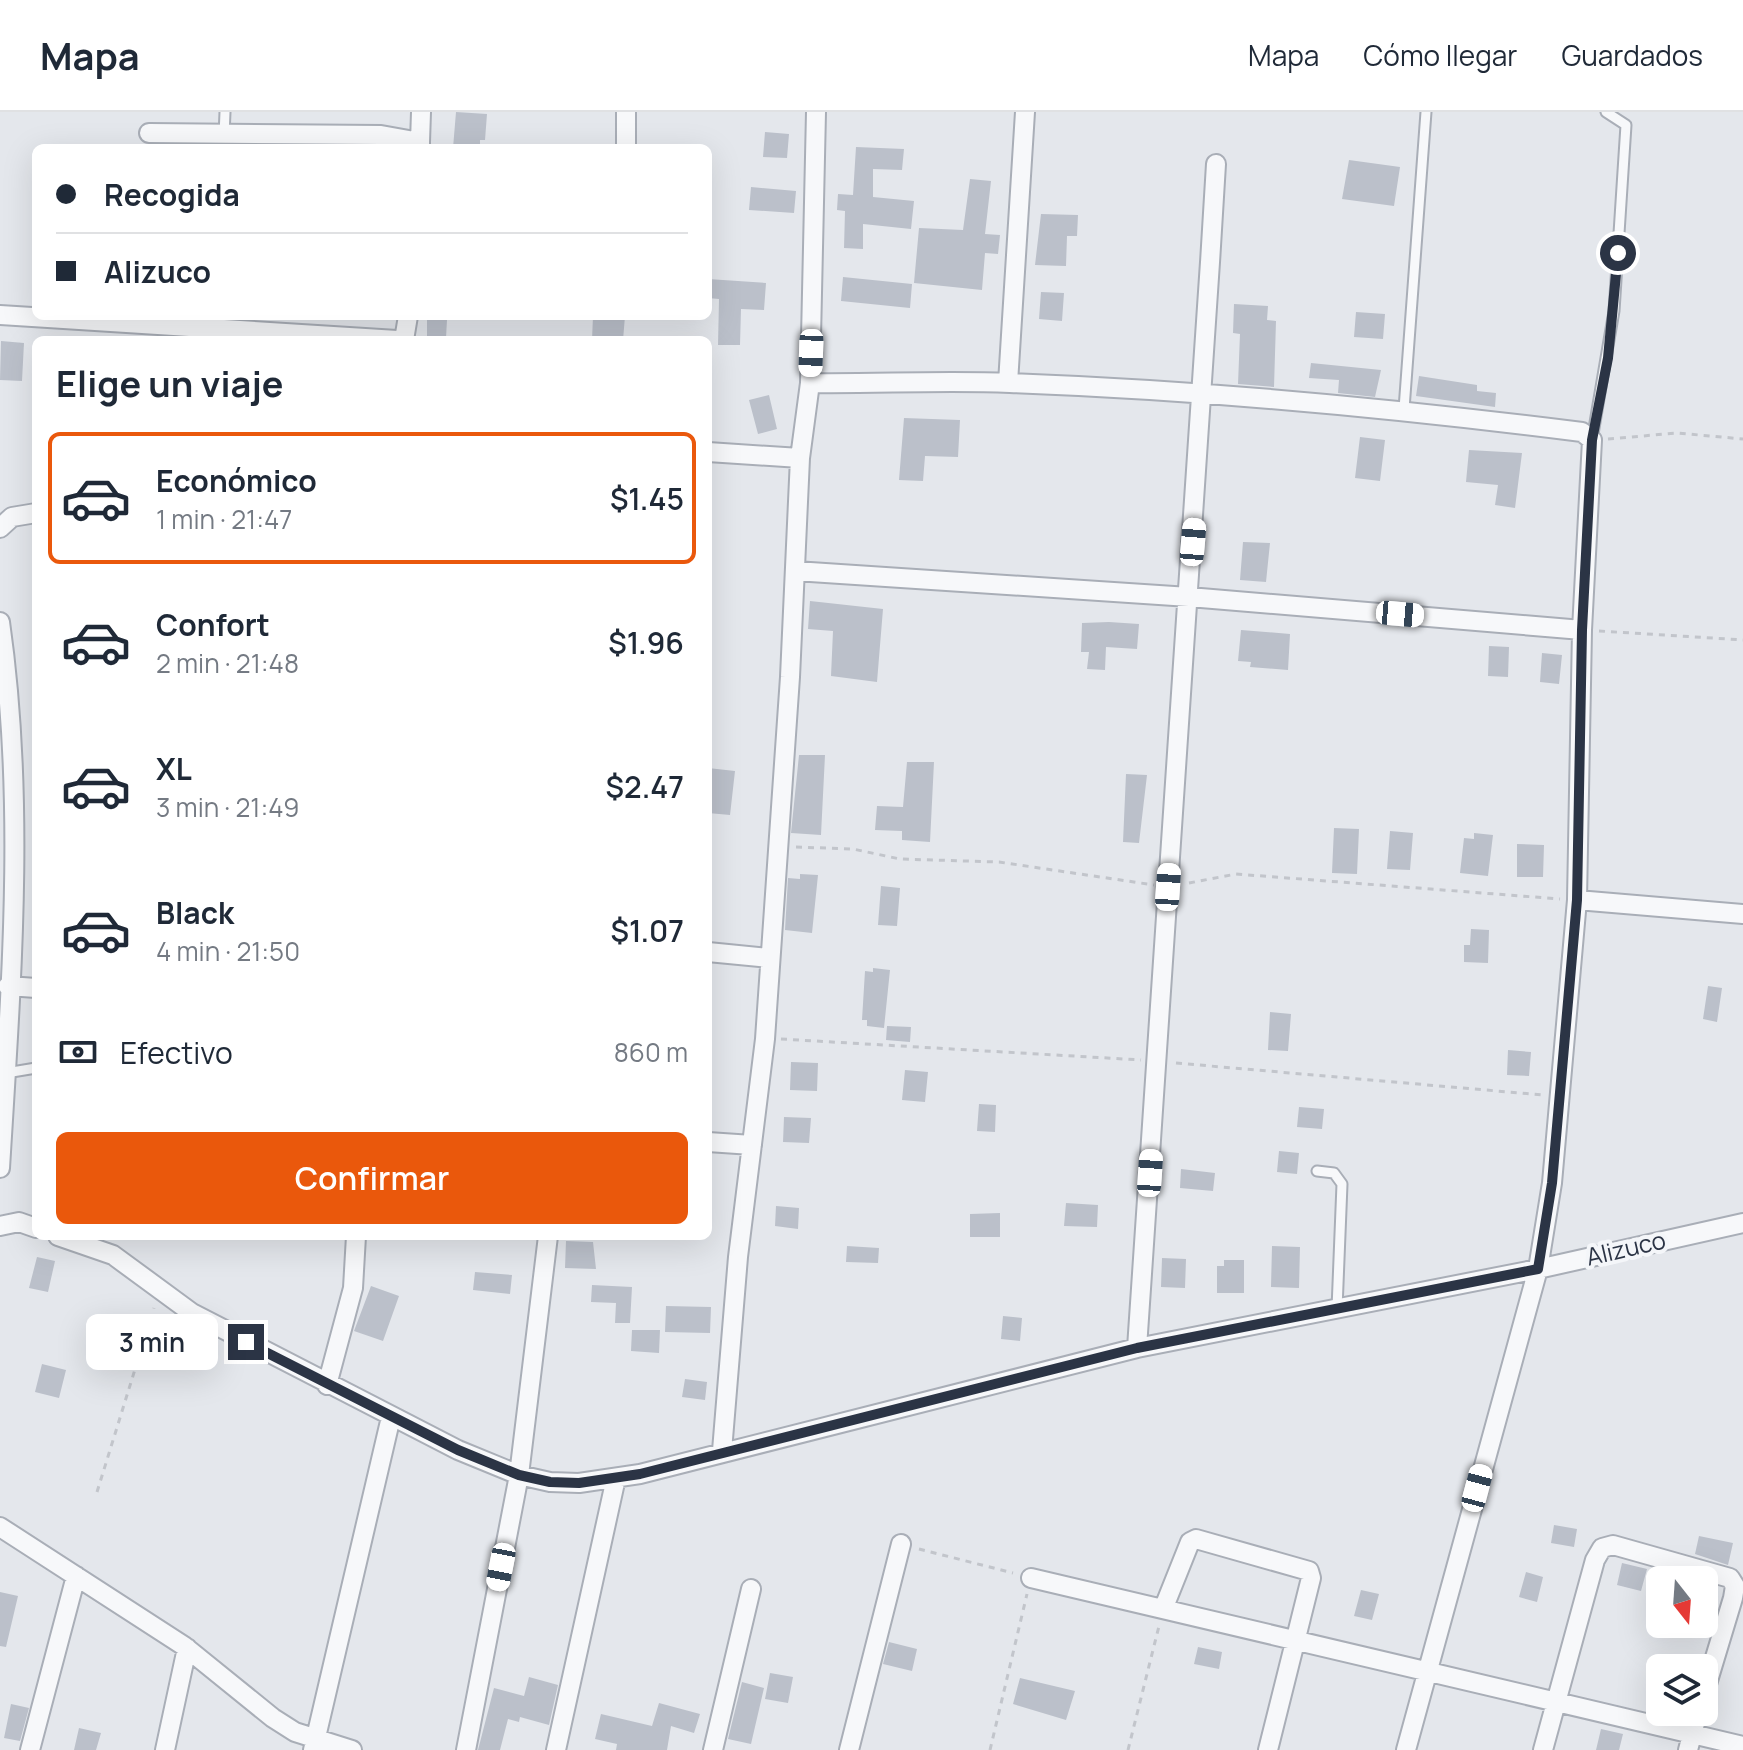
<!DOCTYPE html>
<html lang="es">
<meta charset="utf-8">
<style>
body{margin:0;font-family:Manrope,sans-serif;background:#f2f2f3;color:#1f2937;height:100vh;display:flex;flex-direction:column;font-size:30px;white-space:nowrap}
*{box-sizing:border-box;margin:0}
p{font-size:26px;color:#747a83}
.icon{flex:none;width:44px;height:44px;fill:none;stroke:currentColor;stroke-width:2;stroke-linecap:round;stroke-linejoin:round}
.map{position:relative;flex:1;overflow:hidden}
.side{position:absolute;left:32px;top:224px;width:680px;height:904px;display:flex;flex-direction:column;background:#fff;border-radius:12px;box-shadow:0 8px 32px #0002}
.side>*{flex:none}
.hud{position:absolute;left:32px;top:32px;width:680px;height:176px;border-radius:12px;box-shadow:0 8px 32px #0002;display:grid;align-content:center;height:176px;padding:0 24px;background:#fff}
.needle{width:52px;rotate:163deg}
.fabs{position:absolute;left:1646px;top:1454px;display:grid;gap:16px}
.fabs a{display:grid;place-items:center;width:72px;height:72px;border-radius:12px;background:#fff;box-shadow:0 8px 32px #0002;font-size:40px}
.end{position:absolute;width:36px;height:36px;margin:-18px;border:10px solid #2b3445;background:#fff;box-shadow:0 0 0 4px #fff}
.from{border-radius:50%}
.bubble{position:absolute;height:56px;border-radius:12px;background:#fff;box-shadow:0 8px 32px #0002;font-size:26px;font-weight:600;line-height:56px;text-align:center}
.car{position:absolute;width:24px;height:48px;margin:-24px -12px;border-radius:10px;box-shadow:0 0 6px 2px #0007;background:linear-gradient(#fff 24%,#345 0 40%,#fff 0 76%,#345 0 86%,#fff 0)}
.hud b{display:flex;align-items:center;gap:28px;height:76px;font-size:30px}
.hud b+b{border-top:2px solid #e0e1e3}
.hud i{width:20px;height:20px;background:#1f2937}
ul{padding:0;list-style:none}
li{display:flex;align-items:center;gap:24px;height:132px;margin:0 16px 12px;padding:0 8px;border:4px solid transparent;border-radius:12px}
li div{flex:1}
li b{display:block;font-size:30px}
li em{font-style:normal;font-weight:600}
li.current{border-color:#ea580c}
li>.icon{width:72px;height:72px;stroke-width:1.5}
h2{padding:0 24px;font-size:36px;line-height:96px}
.pay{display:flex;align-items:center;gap:20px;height:88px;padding:0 24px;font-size:30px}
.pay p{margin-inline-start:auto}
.primary-button{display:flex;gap:16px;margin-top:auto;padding:16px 24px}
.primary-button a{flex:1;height:92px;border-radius:12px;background:#ea580c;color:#fff;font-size:32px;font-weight:600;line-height:92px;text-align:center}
header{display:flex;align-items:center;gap:48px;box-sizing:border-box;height:112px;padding:0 40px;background:#fff;border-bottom:2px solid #e0e1e3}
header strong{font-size:38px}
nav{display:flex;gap:44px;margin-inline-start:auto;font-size:28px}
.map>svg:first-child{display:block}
.building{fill:#bbc0ca}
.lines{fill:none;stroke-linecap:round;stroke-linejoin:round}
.service-casing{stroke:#a9aeb7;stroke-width:13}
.minor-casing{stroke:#a9aeb7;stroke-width:22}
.path{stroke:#c2c5cb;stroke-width:3;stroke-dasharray:6 6;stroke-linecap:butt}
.service{stroke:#f7f8fa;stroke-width:9}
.minor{stroke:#f7f8fa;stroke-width:18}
.route{stroke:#2b3445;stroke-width:10}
.labels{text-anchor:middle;stroke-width:8;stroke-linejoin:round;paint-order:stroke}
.street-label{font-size:24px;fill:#2b3445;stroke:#f4f6f9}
</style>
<header>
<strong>Mapa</strong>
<nav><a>Mapa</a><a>Cómo llegar</a><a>Guardados</a></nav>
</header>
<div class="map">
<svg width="1743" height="1638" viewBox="0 0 1743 1638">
<rect width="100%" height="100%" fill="#e4e7ec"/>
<path class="building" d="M456,0l31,2 -2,26h-5v8h-27z
M765,20l24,2 -2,24 -24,-1z
M856,35l48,2 -2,21 -29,-1v28l41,4 -3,28 -48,-5v25l-19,-1 1,-37 -8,-1 1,-16 15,1z
M1349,48l51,7 -6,39 -52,-7z
M970,67l21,2 -6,53 15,1 -2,19 -13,-1 -3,37 -68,-7 5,-55 44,2z
M751,75l45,4 -2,22 -45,-3z
M1041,102l37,1 -1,21h-10l-1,30 -31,-1z
M843,165l69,7 -2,24 -69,-7z
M708,167l58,4 -2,27 -23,-1 -1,36h-22l1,-46 -11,-1z
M1041,180l23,1 -2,28 -23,-2z
M1234,192l34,2 -1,14 9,1 -2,66 -36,-3 2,-50 -7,-1z
M1356,200l29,2 -2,25 -29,-2z
M593,204h32l-2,24h-31z
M427,207l20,1 -1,18 -19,-1z
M1,229l23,2 -2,38 -22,-1z
M1311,251l70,7 -6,27 -37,-4 1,-13 -30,-2z
M1419,264l58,9v6l19,2 -1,14 -79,-11z
M769,283l8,34 -19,5 -9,-34z
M904,306l56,2 -2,37 -33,-1 -2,25 -24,-1z
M1360,325l25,3 -5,41 -25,-3z
M1469,338l53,3 -7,55 -20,-3 3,-20 -32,-3z
M1243,430l27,1 -4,39 -26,-2z
M810,489l73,8 -6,73 -46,-6 2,-45 -25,-2z
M1109,510l30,2 -2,25 -31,-2 -1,23 -18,-1 2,-17h-8l1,-29z
M1241,518l49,4 -2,36 -38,-3 1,-5 -13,-1z
M1489,534l20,1 -1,30 -20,-1z
M1542,541l20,2 -3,29 -19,-2z
M799,643h26l-4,80 -30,-2z
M907,650h27l-4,80 -28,-2v-9l-27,-1 2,-24 26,1z
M708,656l27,3 -5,44 -22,-2z
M1126,662l21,1 -8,68 -16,-1z
M1334,716l25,1 -2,45 -25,-1z
M1390,719l23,2 -3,37 -23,-1z
M1474,721l19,2 -5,41 -28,-3 4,-35 10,1z
M1517,732l27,1 -1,32h-26z
M800,762l18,1 -6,58 -27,-3 3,-52 12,1z
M881,774l19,2 -3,38 -19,-1z
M1471,817l18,1 -1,33 -24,-1v-17h6z
M873,856l17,2 -6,58 -17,-2v-6h-5l3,-49 8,1z
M1708,874l14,2 -5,34 -14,-3z
M1270,900l21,2 -3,37 -20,-1z
M887,914l24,1 -1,15 -24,-2z
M1508,938l23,2 -2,24 -22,-1z
M791,950l27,1 -1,28 -27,-1z
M905,958l23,2 -3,30 -23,-2z
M979,992l17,1 -1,27 -18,-1z
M1299,995l25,2 -2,20 -25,-2z
M784,1005l27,1 -2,25 -26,-1z
M1279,1039l20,2 -2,21 -20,-2z
M1181,1057l34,4 -2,18 -33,-3z
M1066,1091l32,2 -1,22 -33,-1z
M776,1094l23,2 -1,21 -23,-3z
M1000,1101v24h-30v-23z
M566,1129l27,1 3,27 -31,-1z
M847,1134l32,2 -1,15 -32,-1z
M1272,1134l28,1 -1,41 -28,-1z
M37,1145l18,4 -7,31 -19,-4z
M1162,1146l24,1 -1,29 -24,-1z
M1224,1148h20v33h-27v-27h7z
M475,1160l37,3 -2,19 -37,-4z
M592,1173l40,2 -2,36h-15l1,-20 -25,-1z
M371,1174l28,10 -16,45 -29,-10z
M666,1194l45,1 -1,26 -45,-1z
M1003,1204l19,2 -2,23 -19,-2z
M632,1218h28l-1,23 -28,-2z
M42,1252l24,6 -7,28 -24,-6z
M685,1267l22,3 -2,18 -23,-3z
M1554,1413l23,4 -3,18 -23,-4z
M1699,1424l34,7 -5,22 -33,-11z
M1622,1451l25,6 -6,22 -24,-6z
M1526,1460l17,5 -6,25 -18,-5z
M1361,1478l18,4 -7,26 -18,-4z
M0,1480l18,4 -12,51 -6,-1z
M889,1530l28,7 -5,22 -29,-7z
M1198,1535l24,5 -3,17 -25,-5z
M770,1561l23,4 -5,26 -23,-4z
M529,1565l29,8 -9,40 -29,-8 -1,5 -11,-3 -8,31h-22l16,-62 30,8z
M1020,1566l55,13 -9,29 -53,-16z
M742,1570l22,6 -13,56 -23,-5z
M659,1591l41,11 -6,19 -23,-7 -4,24h-51l1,-6 -22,-5 6,-25 51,12z
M11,1592l18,4 -9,33 -16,-3z
M79,1616l22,5 -5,17h-22z
M1601,1617l22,5 -4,16h-23z"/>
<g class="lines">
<defs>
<path id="service" d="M224,24l1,-24
M1404,297l22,-297
M1592,328l22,-129 12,-186 -20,-13
M6,961l30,-5
M1317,1059l17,2 8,11 -5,125"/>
<path id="minor" d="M149,21l232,2 39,7v6
M420,30l1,-30
M626,36v-36
M0,203l397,25
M404,228l4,-24
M810,271c66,1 133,-3 200,0 191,7 382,25 572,49l10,8 -10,190 -5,270 -25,283 -14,86 -132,481
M1008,271l17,-271
M708,340l92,6
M0,416l12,-11 24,-4
M795,459l394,26 393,33
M0,510c26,180 11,365 0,546
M1577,788l166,14
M708,840l61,6
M8,874l28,2
M708,1030l44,3
M0,1114l19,-4 17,6
M58,1124l55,19 79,58 266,137 61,25 31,7 29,1 61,-9 497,-126 401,-79 205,-46
M1137,1236c30,-394 55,-789 79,-1184
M327,1273l26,-97 3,-52
M722,1339l16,-194 27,-218 25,-362 10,-219 10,-75 6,-271
M0,1415l184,119 89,72 22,14 57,18
M1031,1466l712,168
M1164,1495l26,-65 6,-3 113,32 2,7 -43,172
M30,1638l46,-174
M165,1638l22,-102
M313,1638l78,-333
M466,1638l53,-275 29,-239
M556,1638l60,-272
M713,1638l38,-161
M849,1638l52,-206
M1543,1638l52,-190 7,-12 11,-3 117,33 5,8 -2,12 -29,96
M1688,1638l10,-38"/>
</defs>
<use href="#service" class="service-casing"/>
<use href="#minor" class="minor-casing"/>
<path class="path" d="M1608,327l69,-6 66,6
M1599,519l144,9
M796,735l57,2 47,10 99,3 155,23
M1189,771l47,-9 324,25
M781,927l360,21
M1176,951l367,32
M97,1380l57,-184
M919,1437l94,24
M990,1638l37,-156
M1128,1638l31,-124"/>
<use href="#service" class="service"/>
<use href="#minor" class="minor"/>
</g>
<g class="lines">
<path class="route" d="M246,1230l212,108 61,25 31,7 29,1 61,-9 497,-126 401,-79 14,-86 25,-283 5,-270 10,-190 16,-82 10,-105"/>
</g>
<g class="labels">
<g class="street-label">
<text transform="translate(1626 1137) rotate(-13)" y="8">Alizuco</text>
</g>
</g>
</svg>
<div class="fabs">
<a><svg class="needle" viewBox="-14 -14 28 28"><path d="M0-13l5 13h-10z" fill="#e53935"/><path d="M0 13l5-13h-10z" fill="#747a83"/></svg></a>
<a><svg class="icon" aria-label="layers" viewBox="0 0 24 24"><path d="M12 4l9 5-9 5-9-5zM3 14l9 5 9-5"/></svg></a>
</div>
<i class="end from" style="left:1618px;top:141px"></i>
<i class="end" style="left:246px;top:1230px"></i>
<div class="bubble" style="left:86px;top:1202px;width:132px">3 min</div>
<i class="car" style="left:811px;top:241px;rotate:182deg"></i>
<i class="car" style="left:1193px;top:430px;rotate:5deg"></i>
<i class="car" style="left:1400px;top:502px;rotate:95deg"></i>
<i class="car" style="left:1168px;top:775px;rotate:4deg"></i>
<i class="car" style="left:1150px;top:1061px;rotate:4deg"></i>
<i class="car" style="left:1477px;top:1376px;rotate:15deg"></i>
<i class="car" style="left:501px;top:1455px;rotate:191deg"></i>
<div class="hud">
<b><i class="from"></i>Recogida</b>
<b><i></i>Alizuco</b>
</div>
<section class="side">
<h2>Elige un viaje</h2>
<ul>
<li class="current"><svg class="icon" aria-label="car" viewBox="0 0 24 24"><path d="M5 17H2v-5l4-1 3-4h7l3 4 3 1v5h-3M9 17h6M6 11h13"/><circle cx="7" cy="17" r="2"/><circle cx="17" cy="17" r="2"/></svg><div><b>Económico</b><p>1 min · 21:47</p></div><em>$1.45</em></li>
<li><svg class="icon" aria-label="car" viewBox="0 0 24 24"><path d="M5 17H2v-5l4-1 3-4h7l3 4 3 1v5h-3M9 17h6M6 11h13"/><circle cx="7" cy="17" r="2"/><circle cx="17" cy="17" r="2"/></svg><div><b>Confort</b><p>2 min · 21:48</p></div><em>$1.96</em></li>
<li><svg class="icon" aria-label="car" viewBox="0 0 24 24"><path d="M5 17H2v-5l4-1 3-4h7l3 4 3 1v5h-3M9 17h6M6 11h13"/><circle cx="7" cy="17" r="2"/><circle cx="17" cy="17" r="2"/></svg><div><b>XL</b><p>3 min · 21:49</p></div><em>$2.47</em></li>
<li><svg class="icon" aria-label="car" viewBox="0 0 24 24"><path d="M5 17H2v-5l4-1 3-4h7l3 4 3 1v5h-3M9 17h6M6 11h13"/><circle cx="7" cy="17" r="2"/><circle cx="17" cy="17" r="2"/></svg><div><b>Black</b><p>4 min · 21:50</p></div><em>$1.07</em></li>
</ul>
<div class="pay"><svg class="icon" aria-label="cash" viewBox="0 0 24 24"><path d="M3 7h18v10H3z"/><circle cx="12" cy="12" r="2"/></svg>Efectivo<p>860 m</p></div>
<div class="primary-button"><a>Confirmar</a></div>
</section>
</div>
